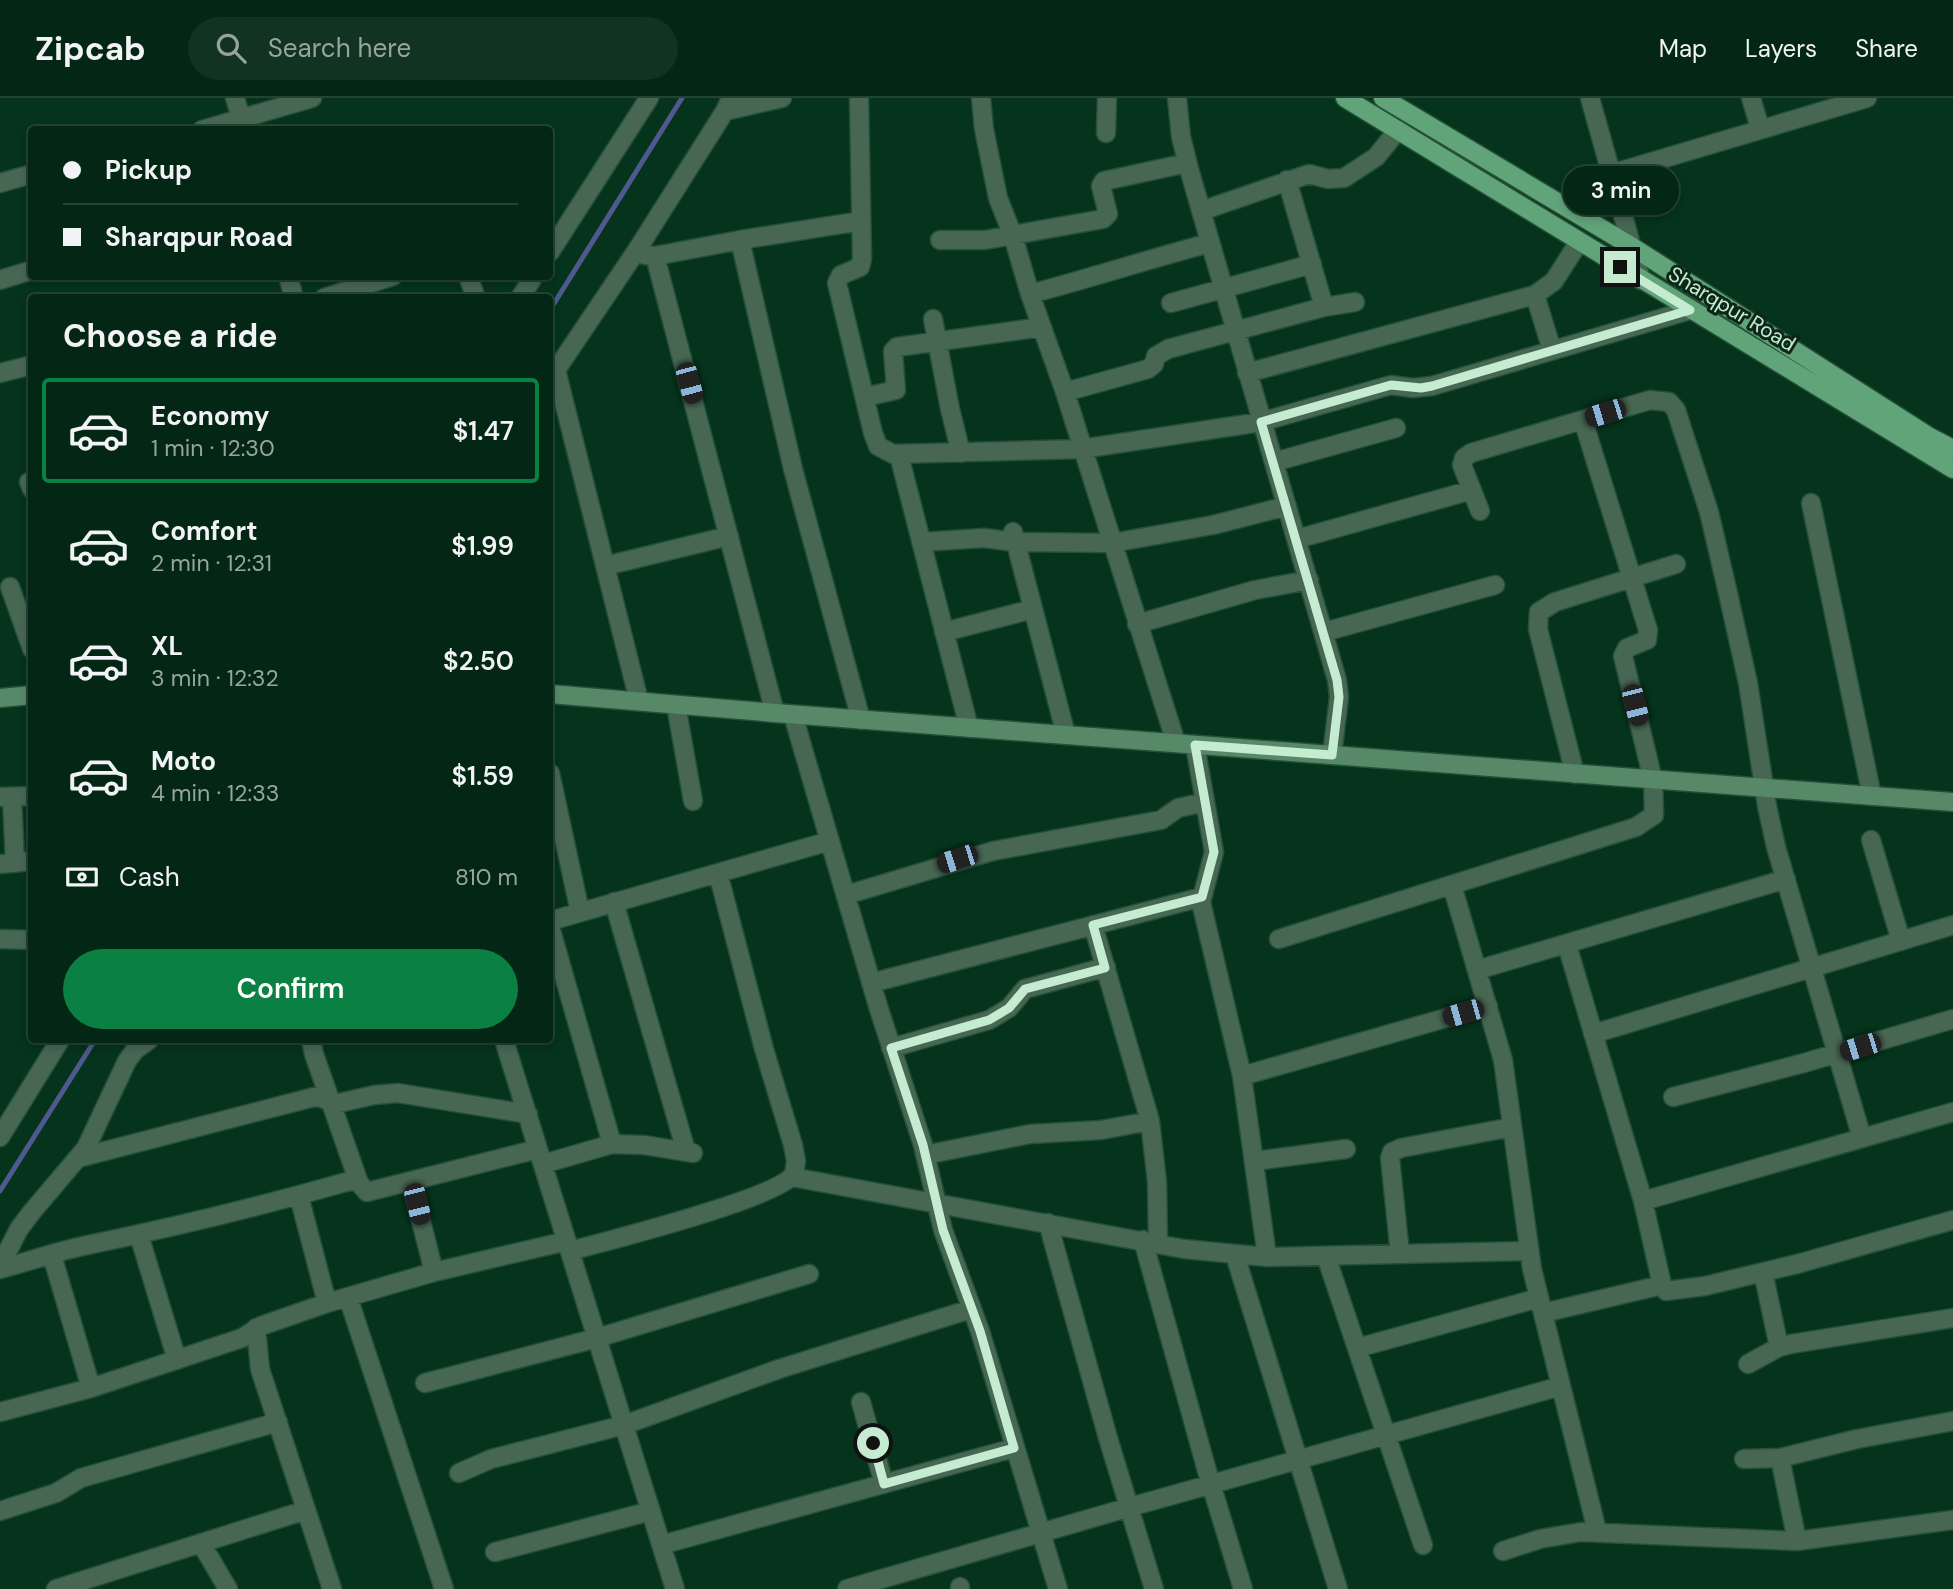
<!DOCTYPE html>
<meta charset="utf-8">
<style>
body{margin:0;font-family:"DM Sans",sans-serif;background:#123222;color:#f1f3f6;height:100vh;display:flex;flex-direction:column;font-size:26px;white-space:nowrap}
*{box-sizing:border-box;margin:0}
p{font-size:23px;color:#97a5a0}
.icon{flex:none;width:38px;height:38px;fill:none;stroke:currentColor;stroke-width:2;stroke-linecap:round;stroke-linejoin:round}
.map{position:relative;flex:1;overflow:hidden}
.panel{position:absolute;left:28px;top:196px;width:525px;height:749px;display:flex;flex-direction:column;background:#042614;border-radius:7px;box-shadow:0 4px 10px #0003,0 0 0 2px #254334}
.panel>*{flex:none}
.top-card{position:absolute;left:28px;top:28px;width:525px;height:154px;border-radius:7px;box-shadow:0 4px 10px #0003,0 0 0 2px #254334;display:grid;align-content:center;height:154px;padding:0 35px;background:#042614}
.end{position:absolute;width:32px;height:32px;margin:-16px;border:9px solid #c5ebd1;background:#111;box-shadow:0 0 0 4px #111}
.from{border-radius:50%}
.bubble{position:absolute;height:49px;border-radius:24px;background:#042614;box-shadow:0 4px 10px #0003,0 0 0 2px #254334;font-size:23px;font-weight:600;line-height:49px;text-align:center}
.car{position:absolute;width:21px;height:42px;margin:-21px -10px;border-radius:9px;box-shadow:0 0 5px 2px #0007;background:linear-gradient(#222 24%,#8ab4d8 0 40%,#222 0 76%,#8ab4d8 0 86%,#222 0)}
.top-card b{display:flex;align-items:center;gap:24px;height:66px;font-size:26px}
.top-card b+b{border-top:2px solid #254334}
.top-card i{width:18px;height:18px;background:#f1f3f6}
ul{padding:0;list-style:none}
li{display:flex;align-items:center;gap:21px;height:105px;margin:0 14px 10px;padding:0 21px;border:4px solid transparent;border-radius:7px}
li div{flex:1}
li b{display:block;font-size:26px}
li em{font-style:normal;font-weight:600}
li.selected{border-color:#0b8043}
li>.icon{width:63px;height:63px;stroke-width:1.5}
h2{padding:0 35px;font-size:32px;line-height:84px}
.pay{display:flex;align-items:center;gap:18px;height:77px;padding:0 35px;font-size:26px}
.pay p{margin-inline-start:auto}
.primary-button{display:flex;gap:14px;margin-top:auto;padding:14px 35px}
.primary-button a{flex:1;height:80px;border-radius:42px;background:#0b8043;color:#fff;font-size:28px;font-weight:600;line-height:80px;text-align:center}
header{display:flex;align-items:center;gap:42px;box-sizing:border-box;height:98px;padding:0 35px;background:#042614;border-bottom:2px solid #254334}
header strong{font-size:33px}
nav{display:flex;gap:38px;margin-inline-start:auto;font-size:24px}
.search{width:490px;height:63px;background:#123222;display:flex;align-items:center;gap:18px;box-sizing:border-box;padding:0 24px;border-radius:38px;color:#97a5a0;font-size:26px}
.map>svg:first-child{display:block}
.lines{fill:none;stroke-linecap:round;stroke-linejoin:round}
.stream{stroke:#4f588f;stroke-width:5}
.street-casing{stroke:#245038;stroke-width:21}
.secondary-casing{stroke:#245038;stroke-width:21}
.primary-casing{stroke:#245038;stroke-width:21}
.street{stroke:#486753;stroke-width:18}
.secondary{stroke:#578969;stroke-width:18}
.primary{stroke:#62a47a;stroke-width:18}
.route{stroke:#c5ebd1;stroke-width:9}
.labels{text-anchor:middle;stroke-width:6;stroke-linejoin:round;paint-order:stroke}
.street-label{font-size:21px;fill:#c5ebd1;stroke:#0c2617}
</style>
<header>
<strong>Zipcab</strong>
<div class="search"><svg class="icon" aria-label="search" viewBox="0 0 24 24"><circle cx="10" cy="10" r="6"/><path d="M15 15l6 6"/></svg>Search here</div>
<nav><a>Map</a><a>Layers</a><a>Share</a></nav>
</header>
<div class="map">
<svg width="1953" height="1491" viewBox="0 0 1953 1491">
<rect width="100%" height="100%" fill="#05331b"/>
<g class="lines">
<path class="stream" d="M550,212l132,-212
M0,1093l95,-151"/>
<defs>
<path id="street" d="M235,0l9,30
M859,0l3,161 -2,8 -19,8 -4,8 36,150 5,13 15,8 188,-5 180,-27 130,-37 22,3 19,-2 258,-76
M981,0l3,31 14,69 15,38 17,58 35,98 111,351
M1177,0l4,39 8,32 148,511 2,17 -7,58
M1590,0l51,182
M1751,0l9,30
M725,13l57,-13
M202,32l110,-32
M1106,35l1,-35
M1611,76l256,-76
M1287,82l37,127
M0,85l32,-9
M1201,113l108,-37 19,5 16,-1 32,-21 22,-27
M740,142l53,229 68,251
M940,142h45l118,-21 5,-5 -7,-28 3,-5 83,-18
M550,154l99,-154
M644,157l11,1 85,-16 121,-19
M655,158l120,457
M288,178l6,22
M468,178l8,22
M0,182l32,-10
M1030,196c61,-16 119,-35 180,-51
M1535,197l17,55
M324,200l69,-22
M520,200l14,-22
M1171,205l141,-39
M933,221l17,90 11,44
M556,272l83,331
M0,275l32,-8
M1247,275l288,-78 19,-14 25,-39
M550,281l87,-129 88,-139 6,-13
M1065,294l83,-23 6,-5 2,-8 12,-7 156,-42 31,-5
M865,299l31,-7 -3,-39 4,-4 145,-20
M899,357l70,273
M1274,364l122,-34
M29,384l3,7
M1811,405l61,293
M1480,413l-18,-46 2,-7 7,-5 179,-53 19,2 7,8 33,102 18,77 21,94 19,123 9,41 86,291
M1013,434l53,203
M1297,441l175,-49
M921,444l63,-4 31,4 97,1 101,-18 74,-19
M605,468l124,-30
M10,489l22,62
M1137,526l118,-34 54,-10
M944,534l89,-23
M1324,534l171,-47
M676,607l17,96
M793,617l85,291 45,139 20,85 37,101 78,258
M1195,647l19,107 -13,50 41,174 25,181
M550,675l30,139
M1575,676l-37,-145 1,-17 16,-10 121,-38
M0,699l32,-1
M12,699l3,66
M1871,742l30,101
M0,766l32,-3
M1452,787l51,175 29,209 65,262
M846,797l147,-44 168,-31 17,-12 27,-6
M614,804l72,249
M550,823l280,-80
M1093,827l57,196 7,61 1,61
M550,829l62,217
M0,841l32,1
M1279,841l357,-112 18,-12 -1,-35 -30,-124 4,-8 20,-8 1,-10 -65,-210
M1567,847l76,256 19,84 4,6 39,-5 92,-22 156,-44
M1477,872l309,-91
M871,885l331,-86
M1593,936l360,-109
M311,942l3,14 45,129 8,9 171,-43
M504,942l171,549
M891,950l98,-28 20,-12 16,-19 81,-22
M1242,978l246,-70
M1673,999l131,-34 149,-44
M0,1039l60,-97
M925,1057l105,-21 71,-4 49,-9
M78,1060l236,-61 8,1 13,6 39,-9 24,-2 130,21
M1255,1063l91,-12
M543,1066l69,-20 32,1 49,8
M792,1079l392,72 83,8 262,-6
M411,1084l23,90
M299,1098l28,107
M1643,1103l310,-89
M1048,1125l60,215 46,151
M139,1137l38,125
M1143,1142l64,231 36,118
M570,1153c37,-10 208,-53 224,-77l2,-13 -3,-16 -29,-96 -46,-176
M1400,1156l-10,-96 2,-6 9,-4 111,-21
M52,1157l39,133
M1235,1157l103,334
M1326,1158l97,289
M0,1168l19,-37 12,-16 55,-65 41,-87 8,-11 14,-10
M0,1171c27,-7 55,-17 83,-23 92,-19 183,-41 274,-67
M1763,1174l16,75
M348,1199l96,292
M1543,1215l119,-28
M256,1230l4,41 72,220
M1357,1250l182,-50
M1748,1266l31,-17 12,-3 162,-26
M425,1285l172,-45 212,-64
M861,1304l23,82
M0,1314l91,-24 151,-50 19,-12 66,-23 107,-31 133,-31
M1780,1360l17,83
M1744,1361l36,-1 77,-19 96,-18
M459,1375l32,-14 133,-34 155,-56 192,-60
M0,1413l56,-18 25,-15 197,-56
M201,1445l27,46
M661,1447l353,-97
M1503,1453l37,-12 41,-7 216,9 156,-21
M495,1454l156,-41
M960,1489v2
M56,1491l250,-79
M847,1491l283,-82 431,-121"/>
<path id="secondary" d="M550,596l225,19 1178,89
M0,600l32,-3"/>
<path id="primary" d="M1345,0l608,371
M1383,0l248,148 299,191 23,12"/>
</defs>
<use href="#street" class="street-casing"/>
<use href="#secondary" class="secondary-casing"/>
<use href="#primary" class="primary-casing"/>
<use href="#street" class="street"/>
<use href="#secondary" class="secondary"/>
<use href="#primary" class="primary"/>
</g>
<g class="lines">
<path class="route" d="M873,1345l11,41 130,-36 -34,-117 -37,-101 -20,-85 -32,-97 98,-28 20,-12 16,-19 80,-21 -12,-43 109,-28 12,-45 -19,-107 137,10 7,-58 -2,-17 -76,-258 130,-37 30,3 11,-2 258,-76 -70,-43"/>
</g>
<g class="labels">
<g class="street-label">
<text transform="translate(1732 211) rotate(31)" y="7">Sharqpur Road</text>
</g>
</g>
</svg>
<i class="end from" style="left:873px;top:1345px"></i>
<i class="end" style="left:1620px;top:169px"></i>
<div class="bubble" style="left:1563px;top:68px;width:116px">3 min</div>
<i class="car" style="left:689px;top:285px;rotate:165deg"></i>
<i class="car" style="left:1605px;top:315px;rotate:253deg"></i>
<i class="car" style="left:1635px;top:607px;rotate:166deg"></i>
<i class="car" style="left:957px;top:761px;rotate:252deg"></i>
<i class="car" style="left:1463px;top:915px;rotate:254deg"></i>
<i class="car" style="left:1860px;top:949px;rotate:253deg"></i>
<i class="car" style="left:417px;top:1106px;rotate:166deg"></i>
<div class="top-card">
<b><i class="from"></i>Pickup</b>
<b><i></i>Sharqpur Road</b>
</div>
<section class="panel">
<h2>Choose a ride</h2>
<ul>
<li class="selected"><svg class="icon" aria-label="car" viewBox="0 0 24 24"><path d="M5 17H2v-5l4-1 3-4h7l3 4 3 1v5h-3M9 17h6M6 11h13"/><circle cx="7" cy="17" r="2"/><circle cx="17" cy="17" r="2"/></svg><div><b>Economy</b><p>1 min · 12:30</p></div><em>$1.47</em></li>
<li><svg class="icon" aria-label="car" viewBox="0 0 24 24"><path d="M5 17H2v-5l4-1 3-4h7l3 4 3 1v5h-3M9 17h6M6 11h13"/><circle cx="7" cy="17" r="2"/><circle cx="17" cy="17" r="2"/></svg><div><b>Comfort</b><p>2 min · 12:31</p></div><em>$1.99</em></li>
<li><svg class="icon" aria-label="car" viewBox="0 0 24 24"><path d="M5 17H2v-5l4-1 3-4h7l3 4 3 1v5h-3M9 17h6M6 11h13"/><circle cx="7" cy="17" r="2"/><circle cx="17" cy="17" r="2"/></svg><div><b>XL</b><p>3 min · 12:32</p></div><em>$2.50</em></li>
<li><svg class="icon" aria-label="car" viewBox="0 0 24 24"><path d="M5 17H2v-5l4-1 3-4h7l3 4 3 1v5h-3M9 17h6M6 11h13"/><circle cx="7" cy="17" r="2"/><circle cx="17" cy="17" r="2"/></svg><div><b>Moto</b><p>4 min · 12:33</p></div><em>$1.59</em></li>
</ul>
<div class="pay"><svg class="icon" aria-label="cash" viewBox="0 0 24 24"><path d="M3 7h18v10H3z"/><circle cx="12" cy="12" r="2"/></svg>Cash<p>810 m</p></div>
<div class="primary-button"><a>Confirm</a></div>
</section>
</div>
